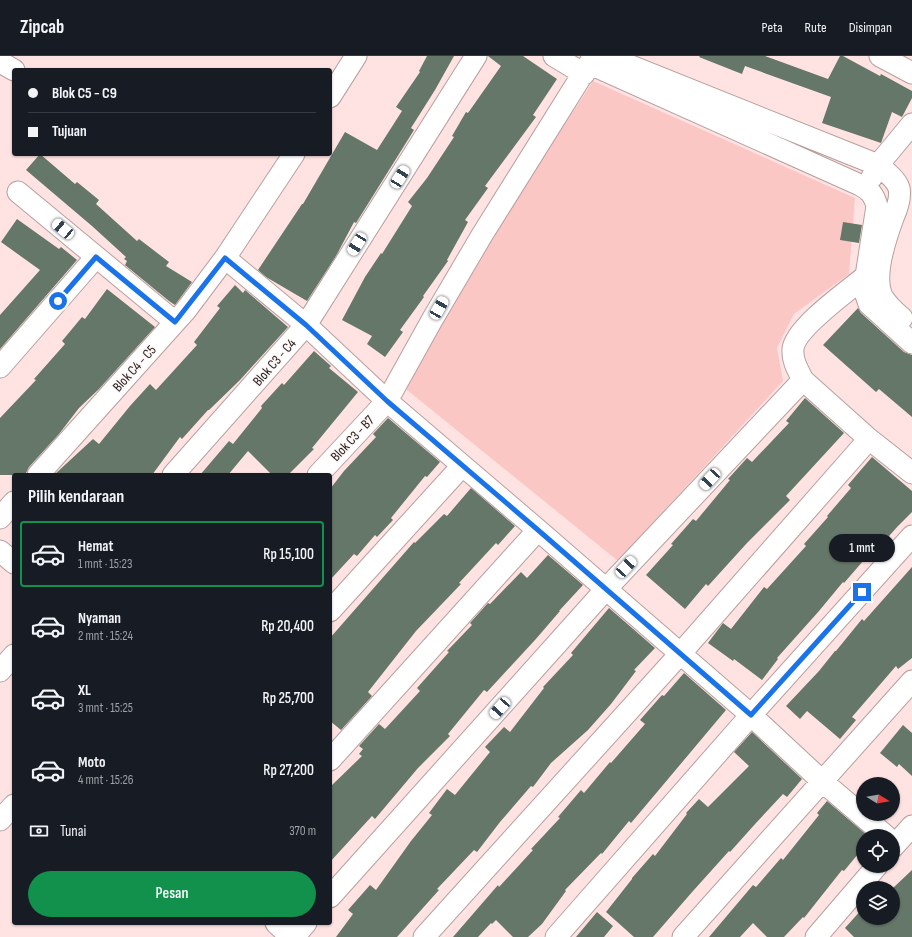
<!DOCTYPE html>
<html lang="id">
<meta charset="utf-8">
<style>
body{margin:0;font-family:"Sofia Sans Condensed",sans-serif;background:#242831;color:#f1f3f6;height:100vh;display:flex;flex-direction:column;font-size:15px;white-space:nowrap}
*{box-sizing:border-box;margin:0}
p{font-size:13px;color:#9ea1a6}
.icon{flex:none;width:22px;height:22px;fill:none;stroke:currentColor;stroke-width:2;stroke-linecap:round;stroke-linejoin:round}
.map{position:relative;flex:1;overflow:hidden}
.side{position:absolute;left:12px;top:417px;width:320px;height:452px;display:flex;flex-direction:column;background:#171b24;border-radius:4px;box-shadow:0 1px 3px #0004}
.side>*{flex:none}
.guide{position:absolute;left:12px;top:12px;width:320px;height:88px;border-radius:4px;box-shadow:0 1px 3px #0004;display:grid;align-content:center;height:88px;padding:0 16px;background:#171b24}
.needle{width:26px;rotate:101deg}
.fabs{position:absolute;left:856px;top:721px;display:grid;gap:8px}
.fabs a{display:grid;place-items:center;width:44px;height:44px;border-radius:50%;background:#171b24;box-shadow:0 1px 3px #0004;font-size:20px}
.end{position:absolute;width:18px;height:18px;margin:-9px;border:5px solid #1a73e8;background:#fff;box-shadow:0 0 0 2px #fff}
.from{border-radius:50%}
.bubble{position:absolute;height:28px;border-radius:14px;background:#171b24;box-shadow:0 1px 3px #0004;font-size:13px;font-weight:600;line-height:28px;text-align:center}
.car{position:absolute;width:12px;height:24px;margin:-12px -6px;border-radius:5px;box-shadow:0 0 3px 1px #0007;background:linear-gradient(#fff 24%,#345 0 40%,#fff 0 76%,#345 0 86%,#fff 0)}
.guide b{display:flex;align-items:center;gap:14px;height:38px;font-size:15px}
.guide b+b{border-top:1px solid #363941}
.guide i{width:10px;height:10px;background:#f1f3f6}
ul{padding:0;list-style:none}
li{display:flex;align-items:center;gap:12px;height:66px;margin:0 8px 6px;padding:0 8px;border:2px solid transparent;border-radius:4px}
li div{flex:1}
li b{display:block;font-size:15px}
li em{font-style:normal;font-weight:600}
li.active{border-color:#12914d}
li>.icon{width:36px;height:36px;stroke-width:1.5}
h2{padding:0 16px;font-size:18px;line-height:48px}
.pay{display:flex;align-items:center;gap:10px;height:44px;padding:0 16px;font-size:15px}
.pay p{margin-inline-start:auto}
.action{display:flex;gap:8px;margin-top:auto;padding:8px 16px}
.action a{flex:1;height:46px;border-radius:24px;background:#12914d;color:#fff;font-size:16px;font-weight:600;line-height:46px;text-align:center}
header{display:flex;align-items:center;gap:24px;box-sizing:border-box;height:56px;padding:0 20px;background:#171b24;border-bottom:1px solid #363941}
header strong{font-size:19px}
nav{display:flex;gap:22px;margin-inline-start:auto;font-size:14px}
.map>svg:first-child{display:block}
.green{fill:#fbc7c5}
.building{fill:#657769}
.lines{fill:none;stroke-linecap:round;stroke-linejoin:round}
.street-casing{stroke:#b89f9e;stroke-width:23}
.street{stroke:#fff;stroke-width:21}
.route{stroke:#1a73e8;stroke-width:5}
.labels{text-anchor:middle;stroke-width:3;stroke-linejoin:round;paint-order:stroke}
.street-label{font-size:14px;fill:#221918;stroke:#fcf6f6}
</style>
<header>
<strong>Zipcab</strong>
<nav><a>Peta</a><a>Rute</a><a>Disimpan</a></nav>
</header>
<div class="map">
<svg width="912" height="881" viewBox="0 0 912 881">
<rect width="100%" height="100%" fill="#fee3e2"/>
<path class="green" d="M593,25l262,117 -6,76 -55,40 -17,34 6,33 -165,180 -212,-172 70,-129z"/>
<path class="building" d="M427,0h27l-19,34 -24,38 3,2 -58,93 -2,-1 -18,34 -29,45 -41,-24 -8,-7 44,-66h1l42,-72 32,18 25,-39 -6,-4 24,-35 -1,-1z
M488,0h35l34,23 -24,36 3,2 -51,69 3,2 -23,32 3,2 -21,38 1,1 -25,35 1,1 -24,33 3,2 -18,25 -18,-13 5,-8 -30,-16 23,-43 16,-24 1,1 30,-48 -4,-4 19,-24 27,-41 -2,-1 14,-24 2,1 33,-47z
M700,0h65l63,23 12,-23h3l37,20 1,-2 31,17v7l-10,19 -10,-5 -11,31 -59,-20 9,-26 -86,-31 -3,8 -43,-17z
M40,98l35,30 2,-2 22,18 -3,4 41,37 2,-2 30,23 -3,4 26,16 -17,23 -6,-4 -44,-36 2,-4 -3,-2 2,-2 -34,-31 -66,-56z
M17,163l42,30 2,-2 16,13 -77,89v-34l40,-45 -39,-28z
M843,166l19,3 -3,18 -19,-3z
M235,229l8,8 2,-3 43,37 -48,53 -31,30h-1l-26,29 -2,-2 -28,38h-98l39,-36 6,5 31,-38 20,-22 6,6 41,-45 -3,-3 26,-34 -3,-2z
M107,233l48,38 -56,62 -20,19 -20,26 -30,33 -4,8h-25v-57l36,-38 -2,-1 31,-35 -3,-3 20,-24 3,2z
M858,252l3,5 43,39 8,3v62l-33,-28 -3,3 -53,-47z
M314,295l17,15 -2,2 29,24 -46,56 2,1 -26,26h-16l-24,-24 -20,24h-28l29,-34 4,3 29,-36 -1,-2 21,-23 2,2z
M805,342l39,35 -58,63 4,4 -43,43 -39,43 -2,-2 -21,25 -39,-34 27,-30 -2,-1 22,-25 3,2 34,-41 -2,-1 19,-21 5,4 37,-39 -3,-2z
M388,362l52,44 -13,15 -2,-1 -34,42 2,2 -16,17 -2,-2 -18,21 -3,-2 -24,26v-91l14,-18 32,-34 -3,-3z
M872,401l40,34v21l-14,14 -26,29 -2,-2 -26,30 -1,-1 -24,29 -42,47 1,1 -16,21 -28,-21 -1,2 -25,-18 15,-20 8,6 33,-42 3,2 39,-43 -2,-2 24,-27 -1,-1 24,-28 -3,-3z
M471,432l44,38 -17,19 -2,-2 -37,40 2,1 -45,47 -48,61 4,4 -31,34 -11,-9v-83l84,-96 1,1 29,-29 3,2z
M548,499l35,30 -24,26h1l-25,29 -48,52 -3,-2 -36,44 2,2 -32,32 -43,51 -3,-3 -42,46v-75l32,-31 -3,-2 4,-5 -4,-3 20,-22 6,5 35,-38 -3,-3 32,-36 -2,-1 25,-26 -2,-2 18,-20 2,1 31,-32 6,6z
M912,511v91l-14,11 -2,-3 -44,51 4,3 -16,19 -33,-28 -7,8 -14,-13 33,-35 16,-20h1l26,-32 2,2z
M609,552l46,40 -21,22 2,1 -25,33 -23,26 -37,33 -18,24 -2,-1 -31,36 -23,30 -3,-2 -37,39 2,1 -42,47h-61l17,-23 -5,-4 22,-25 6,5 35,-49 21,-26 -3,-2 18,-24 8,6 35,-43 -5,-5 19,-20 6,5 34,-44 -1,-1 30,-32 -2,-2z
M684,617l42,37 -63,75 -32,38 -2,-2 -27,33 -1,-1 -36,37 1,1 -24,33 -14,13h-15l-17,-17 -4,4 -1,-1 -13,14h-25l45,-52 1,2 34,-37 -2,-1 29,-31 -2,-1 23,-27 3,3 26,-31 1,1 34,-39 -5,-4 22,-25 2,1z
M903,669l9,8v43l-13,-12 -2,3 -17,-14z
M752,676l50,47 -15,18 -4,-3 -27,29 -26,29 -1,-1 -36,40 -40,46h-19l-28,-25 26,-33v-1l21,-24 2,2 32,-42 -1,-1 13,-14 9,8 41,-41 -15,-14z
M827,745l41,35h-5v12l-19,23 -2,-1 -38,48 -1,-1 -19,20h-17l-14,-14 -13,14h-31l44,-52 3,2 25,-29 2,2 36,-45 -2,-2z
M912,814v67h-58l-9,-9 18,-20v10h30v-30z
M597,856l16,14 -9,11h-28z"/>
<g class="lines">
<defs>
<path id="street" d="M554,0l30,18
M606,0l272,109c7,6 18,14 21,23 2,9 -2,21 -6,30 -7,19 -20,58 -11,78 5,9 12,15 20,22
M880,0l32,17
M0,6l14,8
M590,8l270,121c10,5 14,10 17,21l-11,70 -1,16 4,12 43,39
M330,41l26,-41
M872,121l6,-12 34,-41
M18,136l157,130
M225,202l81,67 81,76 151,129 213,185 72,67 63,54
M0,311l96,-110
M803,324c-5,-10 -11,-19 -10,-31 2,-21 56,-59 73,-73
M38,419l148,-165 39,-52 69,-104
M173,419l133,-150 170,-269
M318,419l69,-74 45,-81 50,-85 112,-179
M0,462l14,-16
M0,495l14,12
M330,555l132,-145
M0,615l14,-16
M330,704l208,-230
M0,764l14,-15
M893,791l19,-21
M330,841l276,-308 197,-209 66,59 43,34
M276,867l15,14
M294,881l12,-14
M424,881l256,-283 189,-215
M556,881l195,-222 161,-179
M683,881l229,-256
M816,881l61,-71"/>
</defs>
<use href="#street" class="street-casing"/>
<use href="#street" class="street"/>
</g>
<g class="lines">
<path class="route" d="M58,245l38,-44 79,65 50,-64 81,67 81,76 151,129 213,185 111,-123"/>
</g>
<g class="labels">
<g class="street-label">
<text transform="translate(274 306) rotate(-49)" y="5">Blok C3 - C4</text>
<text transform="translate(134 312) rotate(-48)" y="5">Blok C4 - C5</text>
<text transform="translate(352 382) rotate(-47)" y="5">Blok C3 - B7</text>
</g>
</g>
</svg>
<div class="fabs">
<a><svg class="needle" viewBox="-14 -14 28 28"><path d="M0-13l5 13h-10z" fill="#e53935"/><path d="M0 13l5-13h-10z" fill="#9ea1a6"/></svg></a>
<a><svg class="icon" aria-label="locate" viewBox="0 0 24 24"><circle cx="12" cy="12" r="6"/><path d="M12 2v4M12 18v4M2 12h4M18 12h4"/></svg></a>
<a><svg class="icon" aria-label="layers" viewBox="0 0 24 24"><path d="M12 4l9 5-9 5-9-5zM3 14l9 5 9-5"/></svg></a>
</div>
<i class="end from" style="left:58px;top:245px"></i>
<i class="end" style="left:862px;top:536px"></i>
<div class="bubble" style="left:829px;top:478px;width:66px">1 mnt</div>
<i class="car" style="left:400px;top:121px;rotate:32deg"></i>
<i class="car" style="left:63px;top:173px;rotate:310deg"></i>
<i class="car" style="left:357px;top:188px;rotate:212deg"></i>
<i class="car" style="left:439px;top:252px;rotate:30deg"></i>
<i class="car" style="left:710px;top:423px;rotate:223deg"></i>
<i class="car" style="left:626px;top:511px;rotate:43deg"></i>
<i class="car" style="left:500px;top:652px;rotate:222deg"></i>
<div class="guide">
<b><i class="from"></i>Blok C5 - C9</b>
<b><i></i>Tujuan</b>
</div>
<section class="side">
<h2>Pilih kendaraan</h2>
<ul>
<li class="active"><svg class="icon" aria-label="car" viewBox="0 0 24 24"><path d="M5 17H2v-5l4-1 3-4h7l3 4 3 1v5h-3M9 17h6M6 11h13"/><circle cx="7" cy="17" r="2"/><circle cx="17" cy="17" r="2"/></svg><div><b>Hemat</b><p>1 mnt · 15:23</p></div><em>Rp 15,100</em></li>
<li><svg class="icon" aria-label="car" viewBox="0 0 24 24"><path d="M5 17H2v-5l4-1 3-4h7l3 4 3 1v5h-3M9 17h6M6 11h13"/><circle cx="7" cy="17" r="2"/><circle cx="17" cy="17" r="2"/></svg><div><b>Nyaman</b><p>2 mnt · 15:24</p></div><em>Rp 20,400</em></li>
<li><svg class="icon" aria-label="car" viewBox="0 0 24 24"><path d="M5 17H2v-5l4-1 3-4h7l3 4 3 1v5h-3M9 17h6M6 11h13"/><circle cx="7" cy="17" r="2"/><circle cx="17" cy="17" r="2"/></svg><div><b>XL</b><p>3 mnt · 15:25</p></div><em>Rp 25,700</em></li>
<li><svg class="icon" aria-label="car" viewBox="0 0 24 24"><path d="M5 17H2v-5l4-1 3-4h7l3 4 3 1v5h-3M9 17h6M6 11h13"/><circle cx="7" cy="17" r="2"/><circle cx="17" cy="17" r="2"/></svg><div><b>Moto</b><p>4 mnt · 15:26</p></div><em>Rp 27,200</em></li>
</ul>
<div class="pay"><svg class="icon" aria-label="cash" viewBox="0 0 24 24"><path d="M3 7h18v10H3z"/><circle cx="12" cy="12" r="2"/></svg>Tunai<p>370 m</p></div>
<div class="action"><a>Pesan</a></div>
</section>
</div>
